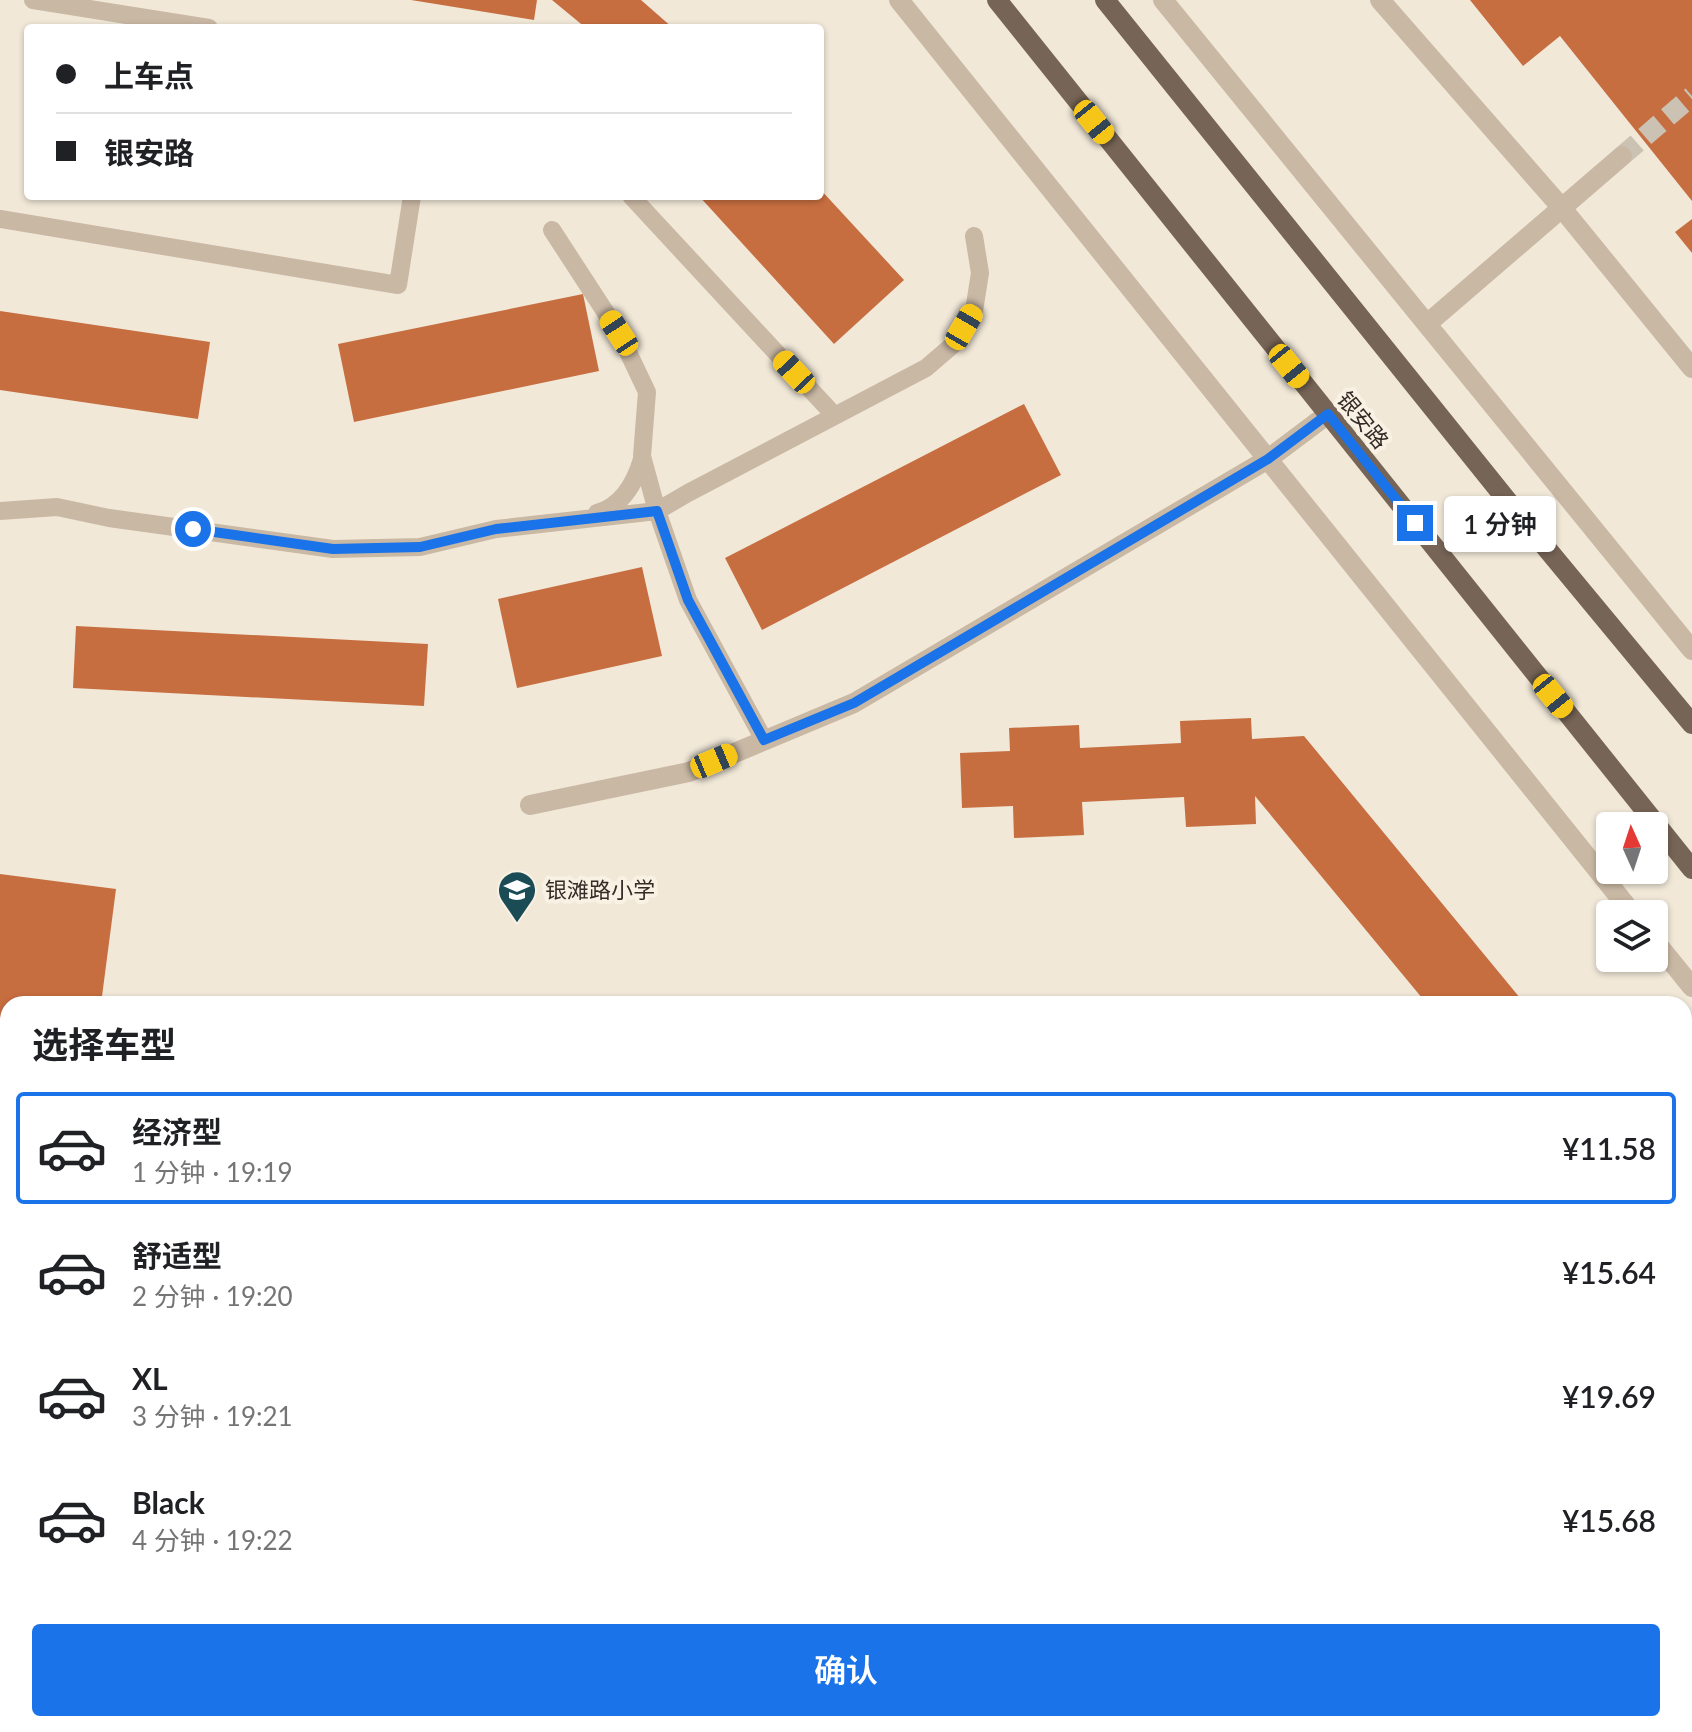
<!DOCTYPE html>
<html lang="zh">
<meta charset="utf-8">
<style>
body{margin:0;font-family:Lato,"Noto Sans SC",sans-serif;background:#f6f6f6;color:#202124;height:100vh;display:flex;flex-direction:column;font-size:30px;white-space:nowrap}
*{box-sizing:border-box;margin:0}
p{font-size:26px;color:#757577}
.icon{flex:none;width:44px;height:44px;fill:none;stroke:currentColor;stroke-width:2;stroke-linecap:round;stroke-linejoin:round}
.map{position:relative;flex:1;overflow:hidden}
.drawer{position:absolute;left:0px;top:996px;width:1692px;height:736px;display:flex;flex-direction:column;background:#fff;border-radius:24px 24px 0 0;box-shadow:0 2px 6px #0004}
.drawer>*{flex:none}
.top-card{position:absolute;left:24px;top:24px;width:800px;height:176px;border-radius:8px;box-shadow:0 2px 6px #0004;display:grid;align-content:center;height:176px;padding:0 32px;background:#fff}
.needle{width:52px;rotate:357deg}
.buttons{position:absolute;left:1596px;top:812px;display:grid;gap:16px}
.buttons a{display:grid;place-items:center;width:72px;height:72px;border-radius:8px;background:#fff;box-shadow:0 2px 6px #0004;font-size:40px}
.end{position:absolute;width:36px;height:36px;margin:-18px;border:10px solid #1a73e8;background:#fff;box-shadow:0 0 0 4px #fff}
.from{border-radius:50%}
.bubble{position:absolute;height:56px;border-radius:8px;background:#fff;box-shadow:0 2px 6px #0004;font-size:26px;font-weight:600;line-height:56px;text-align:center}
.car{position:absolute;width:24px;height:48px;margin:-24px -12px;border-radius:10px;box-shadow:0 0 6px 2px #0007;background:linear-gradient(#f5c518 24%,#345 0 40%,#f5c518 0 76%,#345 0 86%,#f5c518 0)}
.top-card b{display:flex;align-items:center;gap:28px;height:76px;font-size:30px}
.top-card b+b{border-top:2px solid #e0e0e0}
.top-card i{width:20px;height:20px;background:#202124}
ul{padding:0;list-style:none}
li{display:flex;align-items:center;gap:24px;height:112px;margin:0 16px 12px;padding:0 16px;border:4px solid transparent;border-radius:8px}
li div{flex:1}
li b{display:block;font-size:30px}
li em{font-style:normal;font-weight:600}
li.selected{border-color:#1a73e8}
li>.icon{width:72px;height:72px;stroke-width:1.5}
h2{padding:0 32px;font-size:36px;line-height:96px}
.primary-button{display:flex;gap:16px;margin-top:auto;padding:16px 32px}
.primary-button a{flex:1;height:92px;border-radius:8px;background:#1a73e8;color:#fff;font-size:32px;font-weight:600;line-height:92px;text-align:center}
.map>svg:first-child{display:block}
.building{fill:#c76e40}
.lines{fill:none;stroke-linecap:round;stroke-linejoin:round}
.minor-tunnel{stroke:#cbc2b4;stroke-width:20;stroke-dasharray:20 10;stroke-linecap:butt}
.service{stroke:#c9b8a4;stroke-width:18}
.pedestrian{stroke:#c9b8a4;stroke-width:20}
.minor{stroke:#c9b8a4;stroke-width:20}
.tertiary{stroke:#c9b8a4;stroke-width:20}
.primary{stroke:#766456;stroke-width:20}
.route{stroke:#1a73e8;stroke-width:10}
.labels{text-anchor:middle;stroke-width:8;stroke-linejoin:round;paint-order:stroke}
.street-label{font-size:22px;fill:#342c26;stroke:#f9f1e4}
.poi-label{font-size:22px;fill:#342c26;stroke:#f9f1e4;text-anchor:start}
</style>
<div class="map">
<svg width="1692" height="1732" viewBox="0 0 1692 1732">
<rect width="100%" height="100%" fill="#f1e8d8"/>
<path class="building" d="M411,0h126l-3,20z
M552,0h89l32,28h-87z
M1470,0h222v201l-132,-165 -37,30z
M820,189l84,91 -70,64 -135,-148h121z
M1692,219v34l-17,-21z
M583,294l16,77 -245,51 -16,-78z
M0,311l210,31 -12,77 -198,-29z
M1024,404l37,71 -299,155 -37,-72z
M642,567l20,89 -145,32 -19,-89z
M76,626l352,18 -4,62 -351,-18z
M1251,718l1,21 52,-3 221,268h-98l-172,-208 1,28 -70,3 -2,-30 -102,5 2,33 -70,3 -1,-32 -51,2 -2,-55 50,-2 -1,-23 70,-3 1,23 101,-5 -1,-22z
M0,874l116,15 -15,115h-93v56l-8,-1z
M1684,1198l8,9v71l-8,6z
M1692,1550v182h-15v-8h7v-173z
M619,1724h373l-1,8h-373z
M1100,1724h286l-2,8h-50l-35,-5 -1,5h-199z"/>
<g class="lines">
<path class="minor-tunnel" d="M1622,156l70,-60"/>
<path class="service" d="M33,0l176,28
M631,196l204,220
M0,219l398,66 14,-89
M552,230l67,103 28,59 -5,64 15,55 31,89 76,140
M0,511l57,-4 52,11 224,31 87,-2 76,-18 161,-18 31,-18 238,-125 29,-25 19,-32 6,-38 -6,-37
M597,513c25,-7 38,-30 45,-54
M351,1732l2,-8"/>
<path class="pedestrian" d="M1380,0l181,207 131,161"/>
<path class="minor" d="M899,0l734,914
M1163,0l529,650
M1427,324l195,-168
M1654,940l38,47
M1684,1431l8,-7"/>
<path class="tertiary" d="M530,805l159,-33 165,-69 414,-244 60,-45"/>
<path class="primary" d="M997,0l695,869
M1105,0l409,509 178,215"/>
</g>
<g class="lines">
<path class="route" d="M193,529l140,20 87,-2 76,-18 161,-18 31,89 76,140 90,-37 414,-244 60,-45 87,109"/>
</g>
<defs>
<symbol id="school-pin" viewBox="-11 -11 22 30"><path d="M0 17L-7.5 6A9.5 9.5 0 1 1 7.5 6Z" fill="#1b4c56" stroke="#f9f1e4"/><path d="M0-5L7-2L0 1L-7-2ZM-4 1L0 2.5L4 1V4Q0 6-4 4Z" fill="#fff"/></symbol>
</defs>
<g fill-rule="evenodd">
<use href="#school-pin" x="495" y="868" width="44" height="60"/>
</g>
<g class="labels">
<g class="street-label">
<text transform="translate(1363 420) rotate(51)" y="8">银安路</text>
</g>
<g class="poi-label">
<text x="545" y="898">银滩路小学</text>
</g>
</g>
</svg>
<div class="buttons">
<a><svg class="needle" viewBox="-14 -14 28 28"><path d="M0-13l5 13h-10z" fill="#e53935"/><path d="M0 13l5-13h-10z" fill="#757577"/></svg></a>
<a><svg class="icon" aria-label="layers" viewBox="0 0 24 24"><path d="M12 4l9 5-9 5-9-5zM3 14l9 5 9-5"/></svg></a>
</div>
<i class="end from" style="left:193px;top:529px"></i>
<i class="end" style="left:1415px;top:523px"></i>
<div class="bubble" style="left:1444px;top:496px;width:112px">1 分钟</div>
<i class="car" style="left:1094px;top:122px;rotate:141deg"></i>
<i class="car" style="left:964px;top:327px;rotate:30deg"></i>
<i class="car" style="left:619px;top:333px;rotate:327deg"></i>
<i class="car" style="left:1289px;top:366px;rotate:141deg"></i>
<i class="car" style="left:794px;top:372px;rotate:317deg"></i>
<i class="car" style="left:1553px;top:696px;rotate:141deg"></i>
<i class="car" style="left:714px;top:761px;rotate:67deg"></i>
<div class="top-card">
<b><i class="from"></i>上车点</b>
<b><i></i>银安路</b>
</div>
<section class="drawer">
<h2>选择车型</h2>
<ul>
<li class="selected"><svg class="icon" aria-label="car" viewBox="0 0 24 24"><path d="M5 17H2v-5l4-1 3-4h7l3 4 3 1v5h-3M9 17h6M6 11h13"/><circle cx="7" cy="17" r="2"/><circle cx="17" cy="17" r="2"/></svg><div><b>经济型</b><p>1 分钟 · 19:19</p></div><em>¥11.58</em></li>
<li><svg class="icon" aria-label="car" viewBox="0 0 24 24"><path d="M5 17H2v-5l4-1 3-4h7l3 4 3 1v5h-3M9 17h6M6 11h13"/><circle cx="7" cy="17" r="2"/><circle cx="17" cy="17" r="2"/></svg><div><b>舒适型</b><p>2 分钟 · 19:20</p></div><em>¥15.64</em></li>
<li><svg class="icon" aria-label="car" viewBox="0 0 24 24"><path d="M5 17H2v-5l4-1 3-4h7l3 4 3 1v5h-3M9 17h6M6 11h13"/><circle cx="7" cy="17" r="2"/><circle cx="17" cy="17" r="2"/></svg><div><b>XL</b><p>3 分钟 · 19:21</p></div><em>¥19.69</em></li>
<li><svg class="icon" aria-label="car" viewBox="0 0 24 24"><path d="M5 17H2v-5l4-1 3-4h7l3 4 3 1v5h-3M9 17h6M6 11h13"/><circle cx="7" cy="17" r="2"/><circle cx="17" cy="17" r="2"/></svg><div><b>Black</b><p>4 分钟 · 19:22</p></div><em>¥15.68</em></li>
</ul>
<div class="primary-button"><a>确认</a></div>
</section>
</div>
